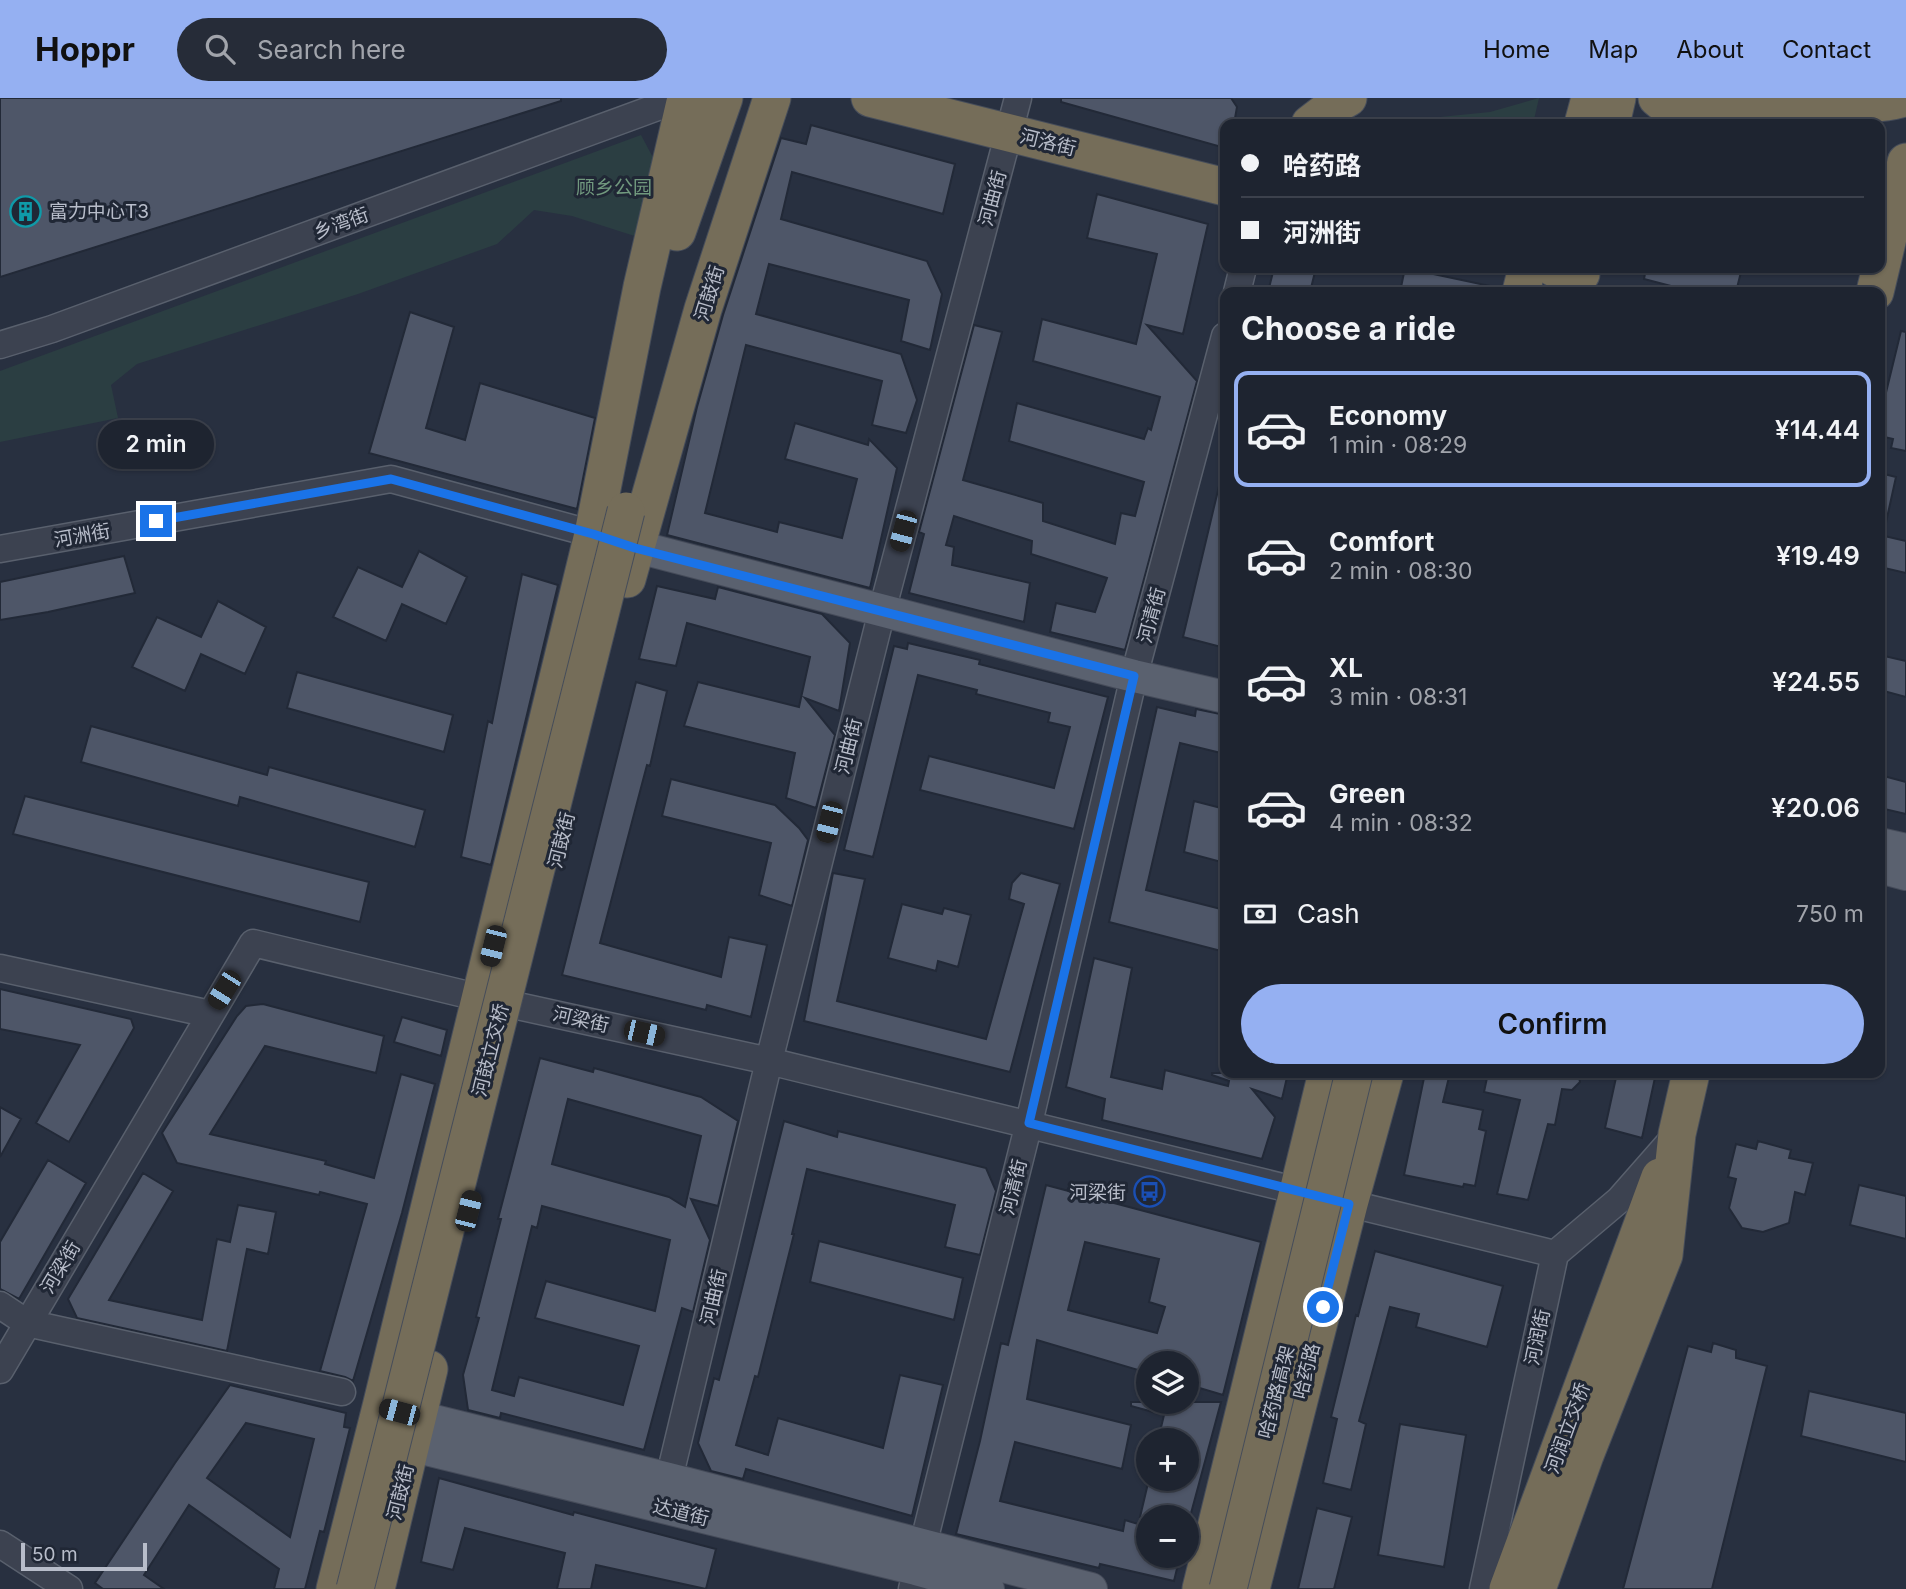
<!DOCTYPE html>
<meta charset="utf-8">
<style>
body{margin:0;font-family:Inter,"Noto Sans SC",sans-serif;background:#262c38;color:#f1f3f6;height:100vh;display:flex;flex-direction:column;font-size:26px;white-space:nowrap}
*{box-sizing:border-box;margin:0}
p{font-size:23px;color:#a1a4ab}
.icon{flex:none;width:38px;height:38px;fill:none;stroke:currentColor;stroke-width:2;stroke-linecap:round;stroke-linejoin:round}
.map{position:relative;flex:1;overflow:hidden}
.panel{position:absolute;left:1220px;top:189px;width:665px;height:791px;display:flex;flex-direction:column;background:#1e2430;border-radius:14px;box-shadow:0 2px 5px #0004,0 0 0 2px #3c414c}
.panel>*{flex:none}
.guide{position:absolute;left:1220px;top:21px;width:665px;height:154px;border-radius:14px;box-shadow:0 2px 5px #0004,0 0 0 2px #3c414c;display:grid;align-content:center;height:154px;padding:0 21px;background:#1e2430}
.buttons{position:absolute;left:1136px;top:1253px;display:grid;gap:14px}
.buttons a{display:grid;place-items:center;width:63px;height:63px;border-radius:50%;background:#1e2430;box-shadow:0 2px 5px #0004,0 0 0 2px #3c414c;font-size:35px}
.scale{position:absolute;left:21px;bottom:18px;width:126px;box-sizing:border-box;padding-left:7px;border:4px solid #b8bdca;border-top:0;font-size:19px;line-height:24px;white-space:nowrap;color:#b8bdca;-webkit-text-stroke:5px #202735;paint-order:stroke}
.end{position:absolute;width:32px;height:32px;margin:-16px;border:9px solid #1a73e8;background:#fff;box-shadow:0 0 0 4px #fff}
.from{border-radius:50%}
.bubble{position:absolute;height:49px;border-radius:24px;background:#1e2430;box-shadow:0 2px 5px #0004,0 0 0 2px #3c414c;font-size:23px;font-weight:600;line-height:49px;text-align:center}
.car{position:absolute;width:21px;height:42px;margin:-21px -10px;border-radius:9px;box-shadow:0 0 5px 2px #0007;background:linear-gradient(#222 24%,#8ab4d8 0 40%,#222 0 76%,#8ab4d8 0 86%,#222 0)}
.guide b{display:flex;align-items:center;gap:24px;height:66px;font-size:26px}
.guide b+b{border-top:2px solid #3c414c}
.guide i{width:18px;height:18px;background:#f1f3f6}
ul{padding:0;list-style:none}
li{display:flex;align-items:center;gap:21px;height:116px;margin:0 14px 10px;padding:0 7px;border:4px solid transparent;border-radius:14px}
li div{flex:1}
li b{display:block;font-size:26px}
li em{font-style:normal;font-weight:600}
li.on{border-color:#95b0f2}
li>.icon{width:63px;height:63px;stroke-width:1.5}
h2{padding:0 21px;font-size:32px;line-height:84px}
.pay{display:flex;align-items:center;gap:18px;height:77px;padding:0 21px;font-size:26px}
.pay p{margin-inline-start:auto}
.button{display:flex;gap:14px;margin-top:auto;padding:14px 21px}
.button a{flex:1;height:80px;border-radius:42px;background:#95b0f2;color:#111;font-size:28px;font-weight:600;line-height:80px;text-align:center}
header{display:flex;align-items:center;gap:42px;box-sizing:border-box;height:98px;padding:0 35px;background:#95b0f2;color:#111}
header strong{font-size:33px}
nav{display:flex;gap:38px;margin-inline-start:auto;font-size:24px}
.search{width:490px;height:63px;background:#262c38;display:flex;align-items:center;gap:18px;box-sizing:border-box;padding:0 24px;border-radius:38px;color:#a1a4ab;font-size:26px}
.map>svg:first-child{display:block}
.green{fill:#2b3e42}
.building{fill:#4e5668;stroke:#222937;stroke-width:2;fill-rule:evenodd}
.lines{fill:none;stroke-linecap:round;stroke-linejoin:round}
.minor-casing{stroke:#59606d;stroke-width:29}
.major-casing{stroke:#454b59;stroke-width:34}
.highway-casing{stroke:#464d5a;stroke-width:39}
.minor{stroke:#3c4250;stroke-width:26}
.major{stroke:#5a616f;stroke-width:32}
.highway{stroke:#756d59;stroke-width:37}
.highway-bridge-casing{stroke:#464d5a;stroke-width:39;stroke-linecap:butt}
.highway-bridge{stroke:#756d59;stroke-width:37}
.route{stroke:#1a73e8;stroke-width:9}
.labels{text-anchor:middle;stroke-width:6;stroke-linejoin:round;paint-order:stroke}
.street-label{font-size:19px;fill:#b8bdca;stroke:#202735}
.park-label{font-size:19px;fill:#71997e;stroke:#202735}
.poi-label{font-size:19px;fill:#b8bdca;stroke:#202735;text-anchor:start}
</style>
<header>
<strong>Hoppr</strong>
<div class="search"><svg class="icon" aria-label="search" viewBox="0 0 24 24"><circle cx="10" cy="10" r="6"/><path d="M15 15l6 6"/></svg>Search here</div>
<nav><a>Home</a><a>Map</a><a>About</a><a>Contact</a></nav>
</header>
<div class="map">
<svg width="1906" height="1491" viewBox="0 0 1906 1491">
<rect width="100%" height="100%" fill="#283040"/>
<path class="green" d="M1539,0l-6,26h-94l-9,-6 60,-6z
M641,37l17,32 -14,72 -72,-23 -38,-6 -37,34 -139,50 -221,70 -26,21 7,33 -118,24v-71z"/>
<path class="building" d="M0,0h561v3l-561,176z
M1061,0h170l6,9 -3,17h-9v24l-164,-46z
M811,27l144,39 -12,50 -151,-42 -11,47 146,42 15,33 -12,56 -29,-9 8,-41 -140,-36 -13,50 145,40 16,46 -11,33 -34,-8 10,-44 -136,-36 -41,168 72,19 2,-10 63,16 15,-59 -72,-20 10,-36 73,22 1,-6 28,29 -27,120 -203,-53 30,-128 26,-92 58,-177 25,6z
M1097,96l111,30 -25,110 -36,-9 50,56 -72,269 -75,-18 6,-29 39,9 12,-34 -76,-24 1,-13 -78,-25 -8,29 8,2 -2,18 78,18 -6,39 -115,-29 15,-59 -5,-2 55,-207 28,7 -39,148 80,23v18l72,23 6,-31 14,3 9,-34 -135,-41 8,-38 127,36 4,-11 3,2 9,-33 -127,-36 9,-42 94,25 21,-90 -70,-16z
M1274,170h42l-6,24h-42z
M1405,170l85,18 -1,6h-89z
M1646,170h96l-6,24h-42l-50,-13z
M410,214l44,15 -28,101 39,12 15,-57 115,35 -18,91 -208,-56z
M1901,233l5,1v119l-15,-3 2,-9 -13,-3v-19z
M1880,375l16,4 -11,50h-5z
M1220,384l5,1v165l-42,-11z
M1880,437l26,6v32l-26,-6z
M419,453l48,26 -21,47 -44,-20 -16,37 -53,-24 25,-50 44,20z
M124,458l11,37 -87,19 -48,8v-38z
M522,476l36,11 -67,280 -30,-8 27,-136 4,2z
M657,488l58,13 3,-12 104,27 28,29 -11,68 -34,-13 30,37 -19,73 -30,-10 9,-45 -111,-27 14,-44 101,25 11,-50 -123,-34 -11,43 -37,-7z
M218,503l48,26 -21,47 -44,-20 -16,37 -53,-24 25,-50 44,20z
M908,545l72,17 -1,4 129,33 -34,132 -154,-39 9,-34 125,32 16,-61 -22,-5 2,-9 -74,-19 1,-4 -59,-15 -45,182 -29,-7 50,-204 13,3z
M1880,557l26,6v36l-26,-7z
M297,574l156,43 -9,37 -157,-44z
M636,584l31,9 -17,75 -3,-1 -47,178 121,34 8,-40 38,8 -16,72 -44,-12 -1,5 -144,-35z
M1157,609l38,9 1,-7 29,6v39l-45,-11 -34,147 79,20v42l-116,-30z
M91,628l176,49 2,-8 156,43 -10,37 -175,-50 -2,9 -157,-44z
M1880,677l26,7v32l-26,-6z
M671,681l104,26 24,23 9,12 -16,66 -33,-11 12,-52 -109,-27z
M25,698l344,86 -9,40 -347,-88z
M1194,703l31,8v54l-41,-11z
M833,775l32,6 -28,122 149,38 38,-135 -15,-5 3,-16 9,-10 39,11 -50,188 -206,-51z
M902,806l40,10 2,-6 27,7 -13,52 -20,-6 -2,10 -48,-13z
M1094,860l38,10 -21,109 51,12 3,-19 63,16 1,-5 -17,-6v-2h76l-6,26 -30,-10 23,28 -13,42 -160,-39 3,-21 -39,-12z
M0,891l131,30 3,9 -65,114 -33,-19 44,-78 -80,-16z
M263,906l121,32 -8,37 -111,-27 -55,88 116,27 -1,3 49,14 27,-104 34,10 -33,129 -49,168 -8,-4 -25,-6 47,-167 -47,-12 -1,3 -142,-32 -15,-30 75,-117 9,-10z
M402,919l45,13 -6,26 -47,-14z
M540,960l53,14 1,-4 107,29 37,24 -20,85 -27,-7 19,41 -17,72 -11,-4 -38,142 -143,-37 -1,5 -32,-8 -5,-35 16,-57 -3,-1 25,-98h-3zM568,1001l133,37 -16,71 -16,-10 -117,-33zM542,1108l128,34 -15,71 -109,-30 -11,37 104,28 -16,59 -104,-28 -5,19 -22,-6 40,-164 5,2z
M1425,975h25l-7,29 40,8 -4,19 7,2 -11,55 -11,-2 -1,3 -59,-12z
M1488,975h90l2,9 -8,8 -10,-1 -7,36 -7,-1 -20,76 -31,-6 23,-94 -36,-8z
M1617,975h39l-14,65 -37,-10z
M0,1009l21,12 -21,38z
M784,1023l53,16 1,-6 148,37 10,23 -16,64 -35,-8 10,-42 -148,-36 -15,65h2l-36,143 -3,-1 -19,69 32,10 10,-37 105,30 17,-73 43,10 -31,131 -166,-47 -3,10 -32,-8 -13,-28 16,-65 5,2z
M1758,1043l33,9 -2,8 24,5 -8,32 -10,-3 -6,31 -26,9 -21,-4 -13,-20 7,-29 -8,-2 8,-33 20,5z
M48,1062l38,23 -67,116 -19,-10v-47z
M143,1075l30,18 -64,109 93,20 15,-81 13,3 8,-37 38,7 -8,42 -21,-5 -20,102 -150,-33 -9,-19z
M1046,1087l215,57 -38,153 -37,-11v-21h-38v10l-111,-33 -10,59 104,26 -9,44 -107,-27 -15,59 123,30 2,-11 23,7v29h32l-6,25 -74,-17 -1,4 -143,-34 24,-93 21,-98 7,2zM1085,1144l74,17 -10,43 16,5 -8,26 -89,-23z
M1859,1087l47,11v43l-56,-14z
M819,1143l144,37 -9,42 -144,-38z
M1375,1153l128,35 -16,61 -71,-20 3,-13 -29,-7 -31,114 7,3 -15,66 -28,-7 14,-64 -6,-2 25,-102 2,1z
M1713,1245l23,7v8l31,8 -55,223h-89l65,-243 23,6z
M230,1287l116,28 -2,14 6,1 -26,104 -4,-1 -15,58h-31l5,-20 -90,-64 -45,70 20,14h-61l-8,-6 80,-120zM246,1325l68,16 -24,98 -83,-59z
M1809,1293l97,22v49l-105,-26z
M1131,1304h90l-31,115h-50l9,-38h37v-39h-28l6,-25 -33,-9z
M1400,1326l66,11 -22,132 -66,-12z
M439,1380l134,37 1,-3 142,37 -10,40 -110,-24 -5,24h-34l8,-36 -100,-25 -12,42 -32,-8z
M1317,1410l35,9 -18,72h-36z"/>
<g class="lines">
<defs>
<path id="minor" d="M1237,194l6,-24
M0,247l52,-16 630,-231
M0,451l391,-70 202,55
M0,870l210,46
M0,1207l27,18 315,69
M0,1272l253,-427 228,55 288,63 786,193
M669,1381l100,-418 113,-450 136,-513
M0,1446l69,45
M912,1491l117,-466 105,-447 91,-340
M1483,1491l72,-335 64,-54 58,-66"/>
<path id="major" d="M611,442l523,136 91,21
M1880,746l26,6
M1880,769l26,7
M394,1313l275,68 422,110
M389,1342l527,129 72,20"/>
<path id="highway" d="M870,0l355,89
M1657,0c30,27 52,11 84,0
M1310,26l22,-17 16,-9
M1583,26l7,-26
M1611,26l6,-26
M1722,26c25,-11 56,-20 84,-20 33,-1 67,3 98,-6
M677,134l47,-134
M1554,170l27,6
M1521,194l6,-24
M1875,194l31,-130
M627,481l76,-270 69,-211
M335,1491l46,-182 212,-873 49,-247 44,-189
M376,1491l53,-220
M1201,1491l126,-516
M1251,1491l98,-385 36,-131
M1508,1491l152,-412
M1537,1491l48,-134 79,-200 13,-121 14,-61"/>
</defs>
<use href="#minor" class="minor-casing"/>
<use href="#major" class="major-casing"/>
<use href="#highway" class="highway-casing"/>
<use href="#minor" class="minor"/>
<use href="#major" class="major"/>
<use href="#highway" class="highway"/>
<defs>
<path id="highway-bridge" d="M355,1491l271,-1078
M1228,1491l126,-516"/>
</defs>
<use href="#highway-bridge" class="highway-bridge-casing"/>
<use href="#highway-bridge" class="highway-bridge"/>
</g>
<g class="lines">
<path class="route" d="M156,423l235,-42 202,55 42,14 499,128 -105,447 320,81 -26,103"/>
</g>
<defs>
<symbol id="building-ring" viewBox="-11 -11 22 22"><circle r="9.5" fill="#202735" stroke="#0f9aa8" stroke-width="1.5"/><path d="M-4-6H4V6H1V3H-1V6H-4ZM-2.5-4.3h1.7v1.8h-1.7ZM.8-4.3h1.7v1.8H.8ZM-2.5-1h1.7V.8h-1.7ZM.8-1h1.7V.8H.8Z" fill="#0f9aa8"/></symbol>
<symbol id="bus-ring" viewBox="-11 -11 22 22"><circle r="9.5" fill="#202735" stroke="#1a4fb4" stroke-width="1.5"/><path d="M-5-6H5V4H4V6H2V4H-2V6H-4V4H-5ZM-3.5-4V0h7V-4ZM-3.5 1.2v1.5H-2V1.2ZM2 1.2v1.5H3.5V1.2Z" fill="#1a4fb4"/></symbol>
</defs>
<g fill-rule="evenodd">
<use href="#building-ring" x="8" y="96" width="35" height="35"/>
<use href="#bus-ring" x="1132" y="1076" width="35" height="35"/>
</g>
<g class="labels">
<g class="street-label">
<text transform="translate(1048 44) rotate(14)" y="7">河洛街</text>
<text transform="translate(992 100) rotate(-75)" y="7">河曲街</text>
<text transform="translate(341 125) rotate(-20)" y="7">乡湾街</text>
<text transform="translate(709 195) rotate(-73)" y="7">河鼓街</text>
<text transform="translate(82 437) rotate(-10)" y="7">河洲街</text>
<text transform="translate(1151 517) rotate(-75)" y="7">河清街</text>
<text transform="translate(848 648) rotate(-76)" y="7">河曲街</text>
<text transform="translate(561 742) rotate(-76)" y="7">河鼓街</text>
<text transform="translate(581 921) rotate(13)" y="7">河梁街</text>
<text transform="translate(490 952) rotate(-76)" y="7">河鼓立交桥</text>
<text transform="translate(1013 1089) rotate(-76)" y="7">河清街</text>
<text transform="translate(60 1169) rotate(-59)" y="7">河梁街</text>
<text transform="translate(713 1199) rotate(-77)" y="7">河曲街</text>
<text transform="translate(1537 1239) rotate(-78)" y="7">河润街</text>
<text transform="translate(1306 1273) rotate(-76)" y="7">哈药路</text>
<text transform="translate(1276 1294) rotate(-76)" y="7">哈药路高架</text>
<text transform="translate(1567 1330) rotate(-70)" y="7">河润立交桥</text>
<text transform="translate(400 1394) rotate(-76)" y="7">河鼓街</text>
<text transform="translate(681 1414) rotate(14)" y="7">达道街</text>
</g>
<g class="park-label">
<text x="614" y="96">顾乡公园</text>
</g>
<g class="poi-label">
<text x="49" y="120">富力中心T3</text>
<text x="1126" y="1101" text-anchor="end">河梁街</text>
</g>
</g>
</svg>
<div class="buttons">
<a><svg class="icon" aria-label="layers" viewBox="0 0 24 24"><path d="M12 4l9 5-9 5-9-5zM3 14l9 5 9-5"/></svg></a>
<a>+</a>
<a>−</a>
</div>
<div class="scale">50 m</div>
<i class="end from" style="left:1323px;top:1209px"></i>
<i class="end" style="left:156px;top:423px"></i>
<div class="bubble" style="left:98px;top:322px;width:116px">2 min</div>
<i class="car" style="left:903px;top:433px;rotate:195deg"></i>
<i class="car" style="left:829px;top:724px;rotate:194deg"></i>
<i class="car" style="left:493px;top:848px;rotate:194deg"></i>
<i class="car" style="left:224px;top:892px;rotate:212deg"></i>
<i class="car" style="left:644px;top:935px;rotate:103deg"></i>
<i class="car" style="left:468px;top:1113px;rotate:14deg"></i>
<i class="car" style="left:399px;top:1314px;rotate:285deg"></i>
<div class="guide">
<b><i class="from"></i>哈药路</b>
<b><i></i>河洲街</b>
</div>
<section class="panel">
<h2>Choose a ride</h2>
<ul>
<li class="on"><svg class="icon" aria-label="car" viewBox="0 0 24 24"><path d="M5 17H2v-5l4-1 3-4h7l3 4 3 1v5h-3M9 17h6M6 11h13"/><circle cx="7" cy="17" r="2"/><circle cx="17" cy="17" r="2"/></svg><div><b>Economy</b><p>1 min · 08:29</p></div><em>¥14.44</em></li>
<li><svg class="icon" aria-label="car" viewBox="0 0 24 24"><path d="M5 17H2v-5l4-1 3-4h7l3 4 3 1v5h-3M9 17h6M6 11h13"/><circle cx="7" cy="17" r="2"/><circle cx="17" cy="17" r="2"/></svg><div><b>Comfort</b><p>2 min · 08:30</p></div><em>¥19.49</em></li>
<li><svg class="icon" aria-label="car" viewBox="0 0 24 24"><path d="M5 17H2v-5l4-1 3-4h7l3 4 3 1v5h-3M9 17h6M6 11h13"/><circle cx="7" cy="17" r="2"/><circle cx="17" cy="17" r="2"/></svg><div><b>XL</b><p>3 min · 08:31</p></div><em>¥24.55</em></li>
<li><svg class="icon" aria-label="car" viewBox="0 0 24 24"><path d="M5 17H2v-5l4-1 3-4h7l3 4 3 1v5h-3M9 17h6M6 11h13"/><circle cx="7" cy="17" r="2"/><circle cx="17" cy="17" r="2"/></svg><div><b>Green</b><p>4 min · 08:32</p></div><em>¥20.06</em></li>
</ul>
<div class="pay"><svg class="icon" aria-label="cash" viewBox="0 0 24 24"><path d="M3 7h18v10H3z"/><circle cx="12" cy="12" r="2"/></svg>Cash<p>750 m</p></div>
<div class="button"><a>Confirm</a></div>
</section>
</div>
